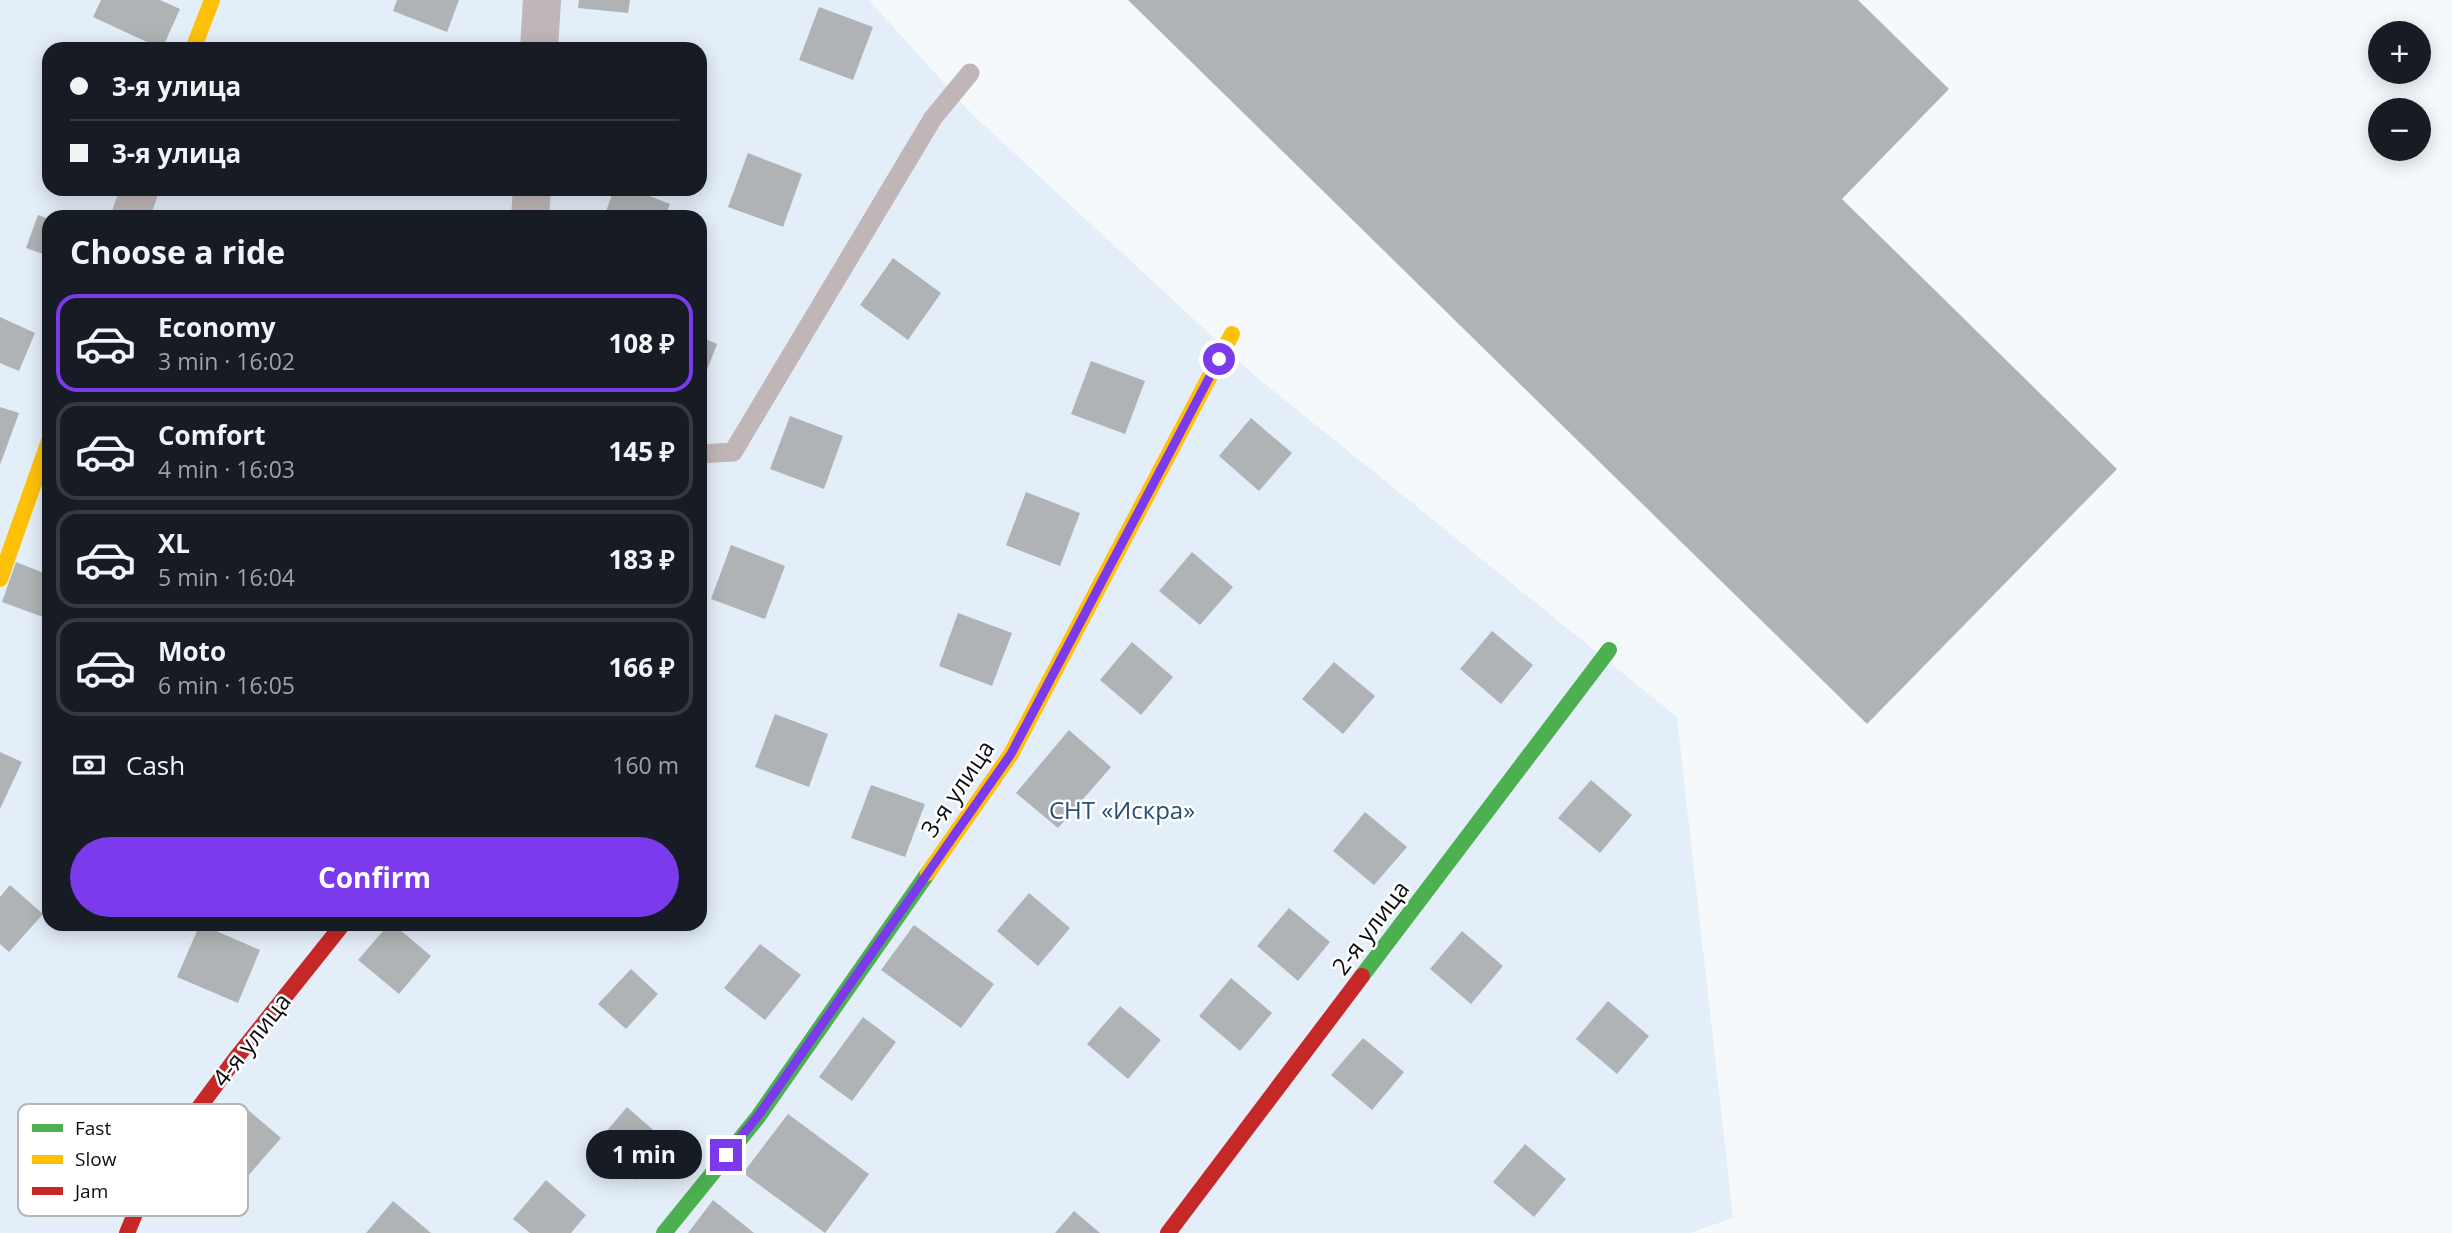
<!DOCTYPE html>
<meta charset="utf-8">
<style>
body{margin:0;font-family:"Open Sans",sans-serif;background:#242831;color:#f1f3f6;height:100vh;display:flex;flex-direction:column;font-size:26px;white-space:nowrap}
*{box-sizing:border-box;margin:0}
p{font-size:23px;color:#9ea1a6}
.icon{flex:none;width:38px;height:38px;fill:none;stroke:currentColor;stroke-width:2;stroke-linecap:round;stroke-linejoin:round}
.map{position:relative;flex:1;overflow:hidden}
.sheet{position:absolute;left:42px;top:210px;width:665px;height:721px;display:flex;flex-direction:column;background:#171b24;border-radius:21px;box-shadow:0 4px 18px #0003}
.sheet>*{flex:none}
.top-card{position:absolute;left:42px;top:42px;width:665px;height:154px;border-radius:21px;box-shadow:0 4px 18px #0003;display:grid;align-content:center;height:154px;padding:0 28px;background:#171b24}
.controls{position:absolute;left:2368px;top:21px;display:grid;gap:14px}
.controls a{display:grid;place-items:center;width:63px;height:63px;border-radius:50%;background:#171b24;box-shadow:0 4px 18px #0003;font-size:35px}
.end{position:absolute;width:32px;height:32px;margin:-16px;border:9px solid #7c3aed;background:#fff;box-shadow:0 0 0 4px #fff}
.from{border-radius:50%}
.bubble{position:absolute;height:49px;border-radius:24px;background:#171b24;box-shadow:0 4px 18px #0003;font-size:23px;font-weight:700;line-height:49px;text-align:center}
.top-card b{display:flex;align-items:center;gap:24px;height:66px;font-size:26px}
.top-card b+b{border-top:2px solid #363941}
.top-card i{width:18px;height:18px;background:#f1f3f6}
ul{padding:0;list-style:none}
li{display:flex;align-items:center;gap:21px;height:98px;margin:0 14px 10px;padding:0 14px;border:4px solid #363941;border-radius:21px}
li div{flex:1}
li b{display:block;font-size:26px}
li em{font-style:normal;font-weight:700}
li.on{border-color:#7c3aed}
li>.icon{width:63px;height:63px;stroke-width:1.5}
h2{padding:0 28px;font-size:32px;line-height:84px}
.pay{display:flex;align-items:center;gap:18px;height:77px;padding:0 28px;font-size:26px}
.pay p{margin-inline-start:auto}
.primary-button{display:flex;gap:14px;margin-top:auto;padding:14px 28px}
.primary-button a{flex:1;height:80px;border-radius:42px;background:#7c3aed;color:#fff;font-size:28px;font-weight:700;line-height:80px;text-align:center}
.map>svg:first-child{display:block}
.green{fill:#e3eef9;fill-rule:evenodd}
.building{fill:#b0b3b5}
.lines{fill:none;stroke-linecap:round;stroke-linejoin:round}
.lane{stroke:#c0b6b8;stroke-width:19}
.street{stroke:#c0b6b8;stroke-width:38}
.fast{stroke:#4caf50;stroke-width:16}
.slow{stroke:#ffc107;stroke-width:16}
.jam{stroke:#c62828;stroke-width:16}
.route{stroke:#7c3aed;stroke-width:9}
.labels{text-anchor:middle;stroke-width:5;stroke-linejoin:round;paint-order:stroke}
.street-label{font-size:24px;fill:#0a0c0f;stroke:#fff}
.park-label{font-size:24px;fill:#254d75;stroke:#fff}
.key{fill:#fff;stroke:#b6b6b7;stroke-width:2}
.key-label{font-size:19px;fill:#0a0c0f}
</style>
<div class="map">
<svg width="2452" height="1233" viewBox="0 0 2452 1233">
<rect width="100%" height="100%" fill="#f6f9fb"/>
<path class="green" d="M0,0h869l103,114 282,261 423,342 56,501 -43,15h-1688l-2,-1zM49,49h651v140h-651zM49,217h651v707h-651z"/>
<path class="building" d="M101,0h59l20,9 -18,40 -69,-32z
M397,0h62l-12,32 -54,-21z
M579,0h51l-2,13 -50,-5z
M1128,0h730l91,89 -107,110 275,270 -250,255z
M819,7l54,20 -20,53 -54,-20z
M748,153l54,21 -19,53 -55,-20z
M614,189h17l39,15 -5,13h-61z
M38,215l11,4v37l-23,-8z
M893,258l48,35 -33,47 -48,-35z
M0,317l35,16 -16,38 -19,-8z
M700,337l17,7 -17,44z
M1091,361l54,20 -20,53 -54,-20z
M0,407l19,6 -19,52z
M790,416l53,20 -19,53 -54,-20z
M1251,418l41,35 -33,38 -40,-35z
M1026,492l54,21 -20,53 -54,-21z
M731,545l54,21 -20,53 -54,-20z
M1192,552l41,35 -33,38 -41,-34z
M16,562l33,13v27l-6,15 -41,-15z
M958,613l54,20 -20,53 -53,-20z
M1492,631l41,34 -32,39 -41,-35z
M1132,642l41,35 -32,38 -41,-35z
M1334,662l41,34 -32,38 -41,-35z
M775,714l53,20 -19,53 -54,-20z
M1069,730l42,37 -53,61 -42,-35z
M0,752l22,10 -22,47z
M1591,780l41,35 -32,38 -42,-35z
M871,785l54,19 -20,53 -54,-19z
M1365,812l42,35 -33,38 -41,-34z
M10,885l33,29 -34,38 -9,-8v-47z
M1029,893l41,35 -32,38 -41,-35z
M1289,908l41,34 -32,39 -41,-35z
M200,924l60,26 -22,53 -61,-26z
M389,924h4l38,32 -32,38 -41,-34z
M914,925l80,59 -33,44 -80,-58z
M1462,931l41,35 -32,38 -41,-35z
M760,944l41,31 -36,45 -41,-32z
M631,969l27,25 -32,35 -28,-25z
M1231,978l41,35 -32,38 -41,-35z
M1608,1001l41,35 -32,38 -41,-35z
M1120,1006l41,34 -33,39 -41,-35z
M863,1017l33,25 -44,59 -33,-24z
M1363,1038l41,34 -32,38 -41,-35z
M240,1103l41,35 -33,38 -41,-35z
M627,1107l41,36 -33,37 -41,-34z
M788,1114l81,60 -44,59 -82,-60z
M1525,1144l41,35 -32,38 -41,-35z
M174,1171l32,25 -16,20 -32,-25z
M546,1180l40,35 -15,18h-41l-17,-14z
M713,1200l41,33h-66z
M393,1201l38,32h-65z
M1074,1211l26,22h-45z"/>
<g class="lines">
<path class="lane" d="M700,454l33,-2 200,-334 37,-45"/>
<path class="street" d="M539,49l3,-49
M130,217l10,-28
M530,217l2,-28"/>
<path class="fast" d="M1362,976l247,-326
M664,1233l94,-116 170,-244"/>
<path class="slow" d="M193,49l19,-49
M0,579l49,-138
M928,873l83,-119 221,-420"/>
<path class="jam" d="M127,1233l27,-65 82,-110 107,-134
M1168,1233l194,-257"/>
</g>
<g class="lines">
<path class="route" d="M726,1155l32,-39 253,-362 208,-395"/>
</g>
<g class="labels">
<g class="street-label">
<text transform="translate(958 789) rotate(-56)" y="8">3-я улица</text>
<text transform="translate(1371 928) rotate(-53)" y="8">2-я улица</text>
<text transform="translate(252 1040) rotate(-52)" y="8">4-я улица</text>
</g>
<g class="park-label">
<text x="1122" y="819">СНТ «Искра»</text>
</g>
</g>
<rect x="18" y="1104" width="230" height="112" rx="10" class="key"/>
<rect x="32" y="1124" width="31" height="8" fill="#4caf50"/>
<rect x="32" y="1155" width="31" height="9" fill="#ffc107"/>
<rect x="32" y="1187" width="31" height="8" fill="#c62828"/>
<g class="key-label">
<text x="75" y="1135">Fast</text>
<text x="75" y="1166">Slow</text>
<text x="75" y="1198">Jam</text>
</g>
</svg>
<div class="controls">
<a>+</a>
<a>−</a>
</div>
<i class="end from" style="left:1219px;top:359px"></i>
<i class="end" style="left:726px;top:1155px"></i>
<div class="bubble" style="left:586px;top:1130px;width:116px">1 min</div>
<div class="top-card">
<b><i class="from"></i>3-я улица</b>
<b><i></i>3-я улица</b>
</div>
<section class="sheet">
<h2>Choose a ride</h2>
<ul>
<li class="on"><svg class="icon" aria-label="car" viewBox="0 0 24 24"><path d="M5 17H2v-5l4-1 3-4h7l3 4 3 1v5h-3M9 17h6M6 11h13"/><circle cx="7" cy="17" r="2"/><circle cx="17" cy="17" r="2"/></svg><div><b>Economy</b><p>3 min · 16:02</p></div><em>108 ₽</em></li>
<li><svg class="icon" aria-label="car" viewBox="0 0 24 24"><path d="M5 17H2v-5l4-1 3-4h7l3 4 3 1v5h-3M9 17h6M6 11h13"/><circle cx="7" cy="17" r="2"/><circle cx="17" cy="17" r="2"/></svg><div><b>Comfort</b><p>4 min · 16:03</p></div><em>145 ₽</em></li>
<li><svg class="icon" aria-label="car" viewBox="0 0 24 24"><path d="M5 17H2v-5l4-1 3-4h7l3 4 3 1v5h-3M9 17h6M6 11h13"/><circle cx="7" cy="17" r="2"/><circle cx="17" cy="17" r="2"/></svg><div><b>XL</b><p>5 min · 16:04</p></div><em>183 ₽</em></li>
<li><svg class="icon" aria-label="car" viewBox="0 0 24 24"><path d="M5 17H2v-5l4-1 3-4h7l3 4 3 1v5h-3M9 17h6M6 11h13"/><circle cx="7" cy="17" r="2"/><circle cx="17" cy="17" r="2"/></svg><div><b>Moto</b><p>6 min · 16:05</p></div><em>166 ₽</em></li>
</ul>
<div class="pay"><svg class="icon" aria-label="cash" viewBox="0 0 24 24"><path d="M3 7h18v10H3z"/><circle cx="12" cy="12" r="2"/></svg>Cash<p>160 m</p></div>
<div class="primary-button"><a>Confirm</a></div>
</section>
</div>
